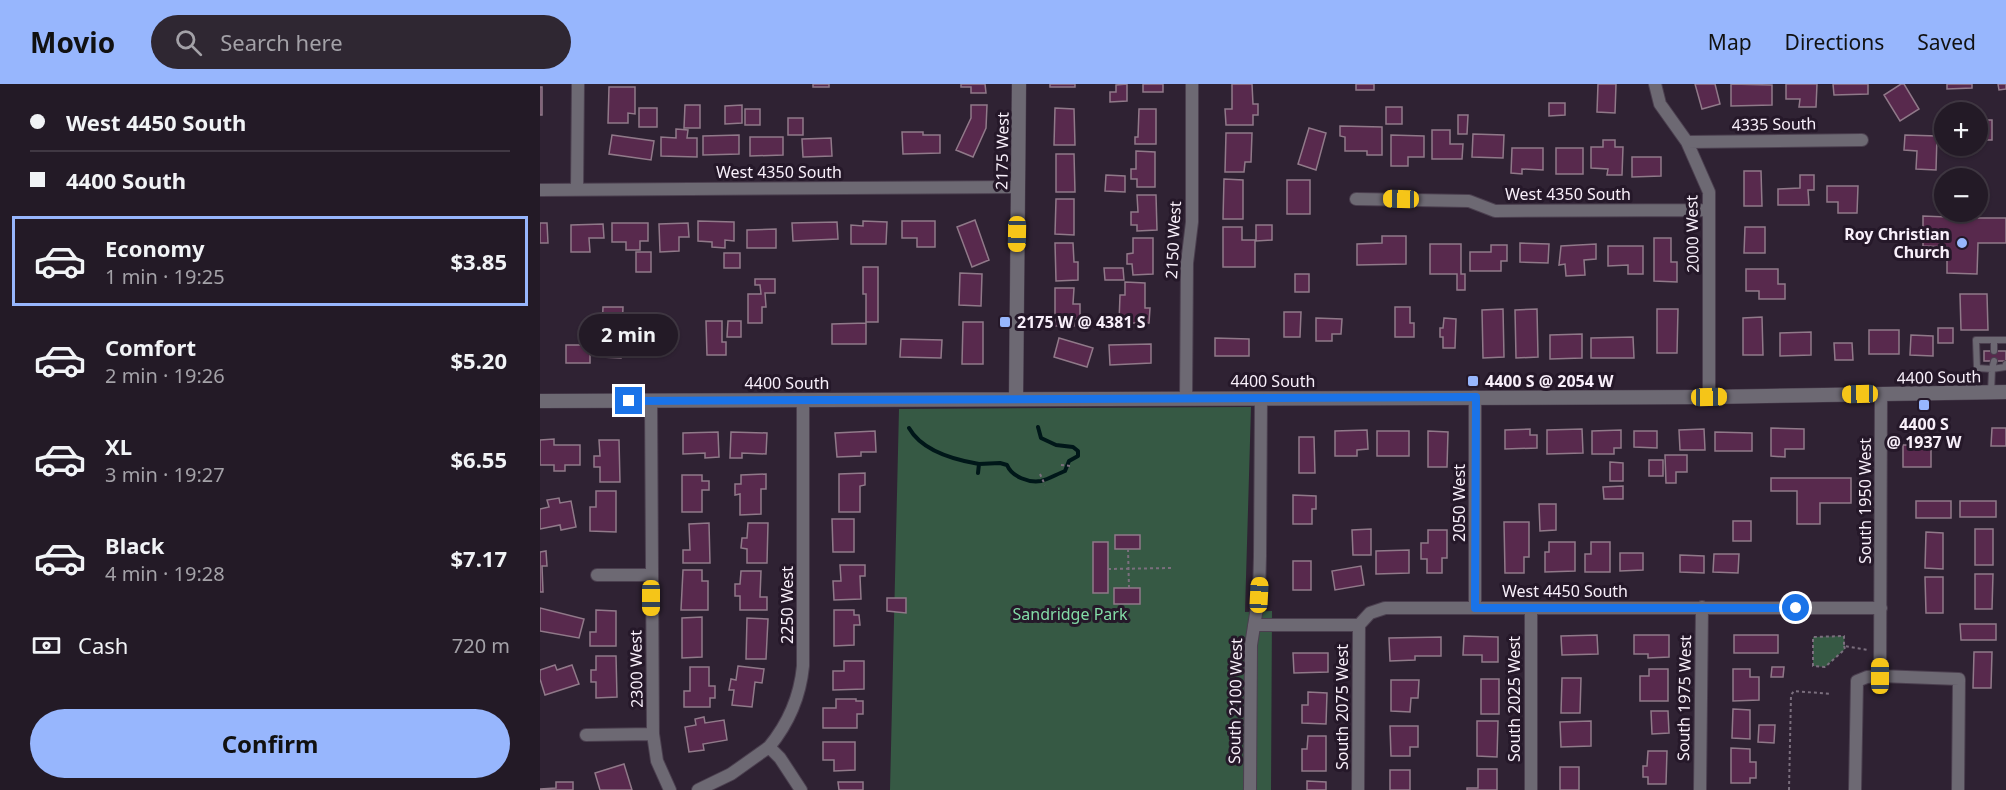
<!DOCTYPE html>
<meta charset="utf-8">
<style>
body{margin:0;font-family:"Noto Sans",sans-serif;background:#2f2732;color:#f1f3f6;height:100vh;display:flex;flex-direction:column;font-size:22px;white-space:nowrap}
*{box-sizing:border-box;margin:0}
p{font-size:20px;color:#a3a1a7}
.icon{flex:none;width:33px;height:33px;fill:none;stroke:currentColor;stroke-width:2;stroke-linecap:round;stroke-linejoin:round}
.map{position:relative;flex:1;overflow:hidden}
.details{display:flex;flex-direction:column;background:#231a26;width:540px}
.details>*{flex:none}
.top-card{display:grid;align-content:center;height:132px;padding:0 30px;background:#231a26}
.tools{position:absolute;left:1394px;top:18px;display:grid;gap:12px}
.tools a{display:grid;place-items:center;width:54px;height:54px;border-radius:50%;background:#231a26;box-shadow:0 2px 4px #0004,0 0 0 2px #403843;font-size:30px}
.end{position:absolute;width:27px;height:27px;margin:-14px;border:8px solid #1a73e8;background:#fff;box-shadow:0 0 0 3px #fff}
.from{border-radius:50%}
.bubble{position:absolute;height:42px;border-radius:21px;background:#231a26;box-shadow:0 2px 4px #0004,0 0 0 2px #403843;font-size:20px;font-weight:700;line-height:42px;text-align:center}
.car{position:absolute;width:18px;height:36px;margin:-18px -9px;border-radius:8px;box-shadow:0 0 4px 2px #0007;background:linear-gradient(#f5c518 24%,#345 0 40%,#f5c518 0 76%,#345 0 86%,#f5c518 0)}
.top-card b{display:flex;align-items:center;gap:21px;height:57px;font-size:22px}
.top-card b+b{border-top:2px solid #403843}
.top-card i{width:15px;height:15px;background:#f1f3f6}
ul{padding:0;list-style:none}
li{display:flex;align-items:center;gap:18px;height:90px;margin:0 12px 9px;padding:0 18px;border:3px solid transparent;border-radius:0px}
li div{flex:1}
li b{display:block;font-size:22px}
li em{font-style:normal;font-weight:700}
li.current{border-color:#97b6fd}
li>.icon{width:54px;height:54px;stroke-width:1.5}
.pay{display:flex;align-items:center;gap:15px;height:66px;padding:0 30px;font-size:22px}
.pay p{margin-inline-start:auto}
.action{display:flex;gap:12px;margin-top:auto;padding:12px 30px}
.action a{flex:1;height:69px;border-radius:36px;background:#97b6fd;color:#111;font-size:24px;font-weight:700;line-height:69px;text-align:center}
header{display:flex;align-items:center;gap:36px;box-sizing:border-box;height:84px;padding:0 30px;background:#97b6fd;color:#111}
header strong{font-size:28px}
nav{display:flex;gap:33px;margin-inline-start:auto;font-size:21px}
.search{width:420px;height:54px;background:#2f2732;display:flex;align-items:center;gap:15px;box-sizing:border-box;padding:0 21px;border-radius:33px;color:#a3a1a7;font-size:22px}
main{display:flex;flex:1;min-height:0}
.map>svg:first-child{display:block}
.green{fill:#365944}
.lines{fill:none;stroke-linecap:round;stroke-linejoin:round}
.stream{stroke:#001719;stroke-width:4}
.building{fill:#58294d;stroke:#907989;stroke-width:1.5}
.service-casing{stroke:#4b3f4f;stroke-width:8}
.minor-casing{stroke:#4b3f4f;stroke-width:14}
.tertiary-casing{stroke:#4b3f4f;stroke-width:15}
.path{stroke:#7b6f7e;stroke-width:2;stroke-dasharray:3 3;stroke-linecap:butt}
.service{stroke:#6d6973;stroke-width:6}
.minor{stroke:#6d6973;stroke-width:12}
.tertiary{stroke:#6d6973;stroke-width:14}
.route{stroke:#1a73e8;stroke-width:8}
.poi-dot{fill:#97b6fd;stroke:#251829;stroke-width:2}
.labels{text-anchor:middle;stroke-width:6;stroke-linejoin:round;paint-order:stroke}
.street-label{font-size:16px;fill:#f8effa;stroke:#251829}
.poi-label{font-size:16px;font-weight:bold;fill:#f8effa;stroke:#251829;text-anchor:start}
.park-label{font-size:16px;fill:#83dca7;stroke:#251829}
</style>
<header>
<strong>Movio</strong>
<div class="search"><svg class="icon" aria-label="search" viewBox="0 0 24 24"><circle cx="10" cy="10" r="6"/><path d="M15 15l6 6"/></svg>Search here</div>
<nav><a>Map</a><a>Directions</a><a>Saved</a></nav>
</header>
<main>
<section class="details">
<div class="top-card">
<b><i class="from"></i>West 4450 South</b>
<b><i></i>4400 South</b>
</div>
<ul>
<li class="current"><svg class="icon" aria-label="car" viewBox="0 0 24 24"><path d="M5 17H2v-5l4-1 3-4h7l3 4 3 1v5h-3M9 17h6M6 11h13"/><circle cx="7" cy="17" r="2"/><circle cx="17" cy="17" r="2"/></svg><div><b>Economy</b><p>1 min · 19:25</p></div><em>$3.85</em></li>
<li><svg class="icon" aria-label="car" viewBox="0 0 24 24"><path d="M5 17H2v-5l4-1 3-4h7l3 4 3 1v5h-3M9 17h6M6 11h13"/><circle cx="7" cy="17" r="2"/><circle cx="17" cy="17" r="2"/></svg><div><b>Comfort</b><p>2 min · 19:26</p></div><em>$5.20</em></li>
<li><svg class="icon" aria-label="car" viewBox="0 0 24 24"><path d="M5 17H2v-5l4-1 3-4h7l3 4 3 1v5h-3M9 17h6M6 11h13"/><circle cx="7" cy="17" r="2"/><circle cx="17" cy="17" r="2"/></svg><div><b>XL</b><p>3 min · 19:27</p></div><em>$6.55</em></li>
<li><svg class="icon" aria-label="car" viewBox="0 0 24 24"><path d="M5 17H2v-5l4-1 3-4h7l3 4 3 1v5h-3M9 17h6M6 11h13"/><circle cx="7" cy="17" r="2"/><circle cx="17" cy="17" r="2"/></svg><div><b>Black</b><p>4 min · 19:28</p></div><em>$7.17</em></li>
</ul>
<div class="pay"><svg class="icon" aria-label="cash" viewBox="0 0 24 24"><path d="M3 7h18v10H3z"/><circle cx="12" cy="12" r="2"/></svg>Cash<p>720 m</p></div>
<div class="action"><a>Confirm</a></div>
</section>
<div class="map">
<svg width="1466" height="706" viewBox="0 0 1466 706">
<rect width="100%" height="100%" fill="#2f2233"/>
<path class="green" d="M711,323l-6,205 27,-1 -1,179h-381l9,-381z
M1304,552l1,13 -20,18 -12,-1v-29z"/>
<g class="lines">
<path class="stream" d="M369,344c13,23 46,32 70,36
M438,389l1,-9 21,-1 7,2c5,12 22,18 34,16 8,-2 16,-7 24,-10l4,-10 9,-5v-5l-5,-4 -17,-2 -15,-7 -3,-11"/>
</g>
<path class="building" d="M273,0h16v3h-16z
M421,0h24l1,9h-15v-6h-10z
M510,0h25v3h-25z
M587,0v17l-17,1v-10h6v-7z
M603,0h20v8h-20z
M692,0h20l1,20h5v11h-5v10h-27l-1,-16h7z
M816,0h18v6h-18z
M1058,0h18l-1,29 -18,-1z
M1155,0h20l5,20 -18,5z
M1191,0l41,1v20l-41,1z
M1246,0h31l-1,23h-17l1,-8h-14z
M1293,0h35v10l-34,1z
M1361,0h3l15,25 -19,12 -16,-26z
M1407,0h25v4l-25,1z
M1458,0h8v5l-7,1z
M0,3h2v28h-2z
M69,3h26v27l-7,-1v10h-20z
M1009,19h16v12l-16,1z
M145,21h15v23h-16z
M202,21v18l-17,1v-18z
M431,21h16l-1,23 -13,29 -17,-7 15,-32z
M846,23h16v17h-16z
M99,24h18v19h-18z
M515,24l19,1 1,36h-21z
M205,25h15v16h-15z
M599,25h17v35h-21v-7h3z
M918,31h10l-1,19h-9z
M248,34h15v17h-15z
M1437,36h15v20h-15z
M800,42l42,1v28h-15v-4h-22v-14l-5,-1z
M769,44l17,5 -10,37 -18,-6z
M136,45l12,1 -1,8h10v19l-36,-1v-19l15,1z
M892,46h18v14h13l-1,15h-30z
M362,48h21v3h17v18l-37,1z
M686,49h26l-1,29h-6l-1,10h-19z
M933,50l31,1 -1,23 -31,-1z
M72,51l42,6 -3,19 -42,-6z
M199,51v19l-36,1v-19z
M851,51l33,1v21h-16v9h-17z
M1365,51l32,1 -1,34 -20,-1 1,-18 -13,-1z
M210,53h33v18l-33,1z
M291,54l1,18 -29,1 -1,-18z
M1063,56h12v7h8l-1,28h-15l1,-6 -17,-1v-21h12z
M972,64h31v22l-21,-1v5l-11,-1z
M1016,64h27v26h-27z
M596,67l19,1v35h-18v-8h-6v-10h5z
M516,70h18l1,38h-19z
M1092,73h29v19l-29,1z
M1204,87h17l1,35h-18z
M566,91l19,1v16l-20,-1z
M1260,91h14v15h-6l1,15h-31v-16l22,-1z
M684,95l19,1v39h-20z
M747,96h23v34h-23z
M1287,102h31l-1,27h-19v-11h-11z
M597,111h19l1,35 -20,1v-6h-6v-13h7z
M516,115h18v36l-19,-1z
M1437,125l1,9h28v25h-28l-1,31 -30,-1v-26l-24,-1v-30l24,1v-5h30z
M435,136l14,40 -17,7 -15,-40z
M158,137l36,1v19l-9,-1v8l-13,-1v-5l-14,-1z
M323,137l24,1 -1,22h-35v-19l12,1z
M362,137h33v26h-18v-9h-15z
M297,138l1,17 -45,2 -1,-18z
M0,139h7l1,20h-8z
M72,139h36v18h-8v9h-14v-8h-14z
M148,139l1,14h-10v14l-19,1 -1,-28z
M63,140l1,14h-15l1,14h-19v-27z
M716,141h16v15l-16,1z
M683,143h19v13h13v27h-32z
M1205,143h20v26h-21z
M236,145v19h-29v-18z
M842,152h24v28l-49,1v-21l25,-1z
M593,154h20v36l-20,1 -1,-11h-5v-10l6,-1z
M1114,154h17v24h6v20l-23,-1z
M515,159h18l1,19h4v18l-22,1z
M980,159l29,1 -1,19 -28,-1z
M890,160h31v30h4v16h-8v-16h-27z
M1056,160v15l-12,1 1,15 -19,1 -1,-12 -6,1 2,-19z
M951,161h16v16h-6v10h-31v-19h21z
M1068,162h35v28h-15v-9l-20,1z
M96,168h15v20h-15z
M184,169h16v15h-16z
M323,183h15v55h-12v-28h-3z
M564,184h19l1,12h-19z
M1206,185h32v15h7v15h-26v-8h-13z
M420,189l22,1 -1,32 -22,-1z
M755,190h14v18h-14z
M215,195h20v14h-10l1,14h-4v16h-14v-29h13l-1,-9h-5z
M585,198l20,1v25h5l-1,15h-30l1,-28h5z
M515,204h19l-1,16h7v15h-6v7h-19z
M1420,210h27l1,36h-27z
M63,223h20l-2,51 -20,-1z
M855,223h15v16h4v14h-19z
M963,225l1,48 -21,1 -1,-48z
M997,225l1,48 -22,1 -1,-48z
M1117,225h21l-1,44h-20z
M744,228h17l-1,25h-16z
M1222,233l1,38h-20v-37z
M776,234l26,1 -1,15h-9v7h-16z
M904,234l12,1 -1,29h-12v-11h-3v-9h3z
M166,237h16v21h4v13h-19z
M188,237h13v16h-14z
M423,238h20v42h-21z
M326,239v21h-34v-20z
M94,241h35v24h-21v-6h-14z
M1398,244h15v15h-15z
M1329,246h30v24h-30z
M1271,248v23l-31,1v-23z
M1042,250v24l-32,1v-24z
M1371,251l22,1v20l-23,-1z
M1093,253l1,21h-43v-20z
M519,254l34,10 -6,19 -33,-10z
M675,254l34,1v17h-34z
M361,255l41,1 -1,18 -41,-1z
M1294,259h18l1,17h-18z
M611,260v19l-41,2 -1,-20z
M26,261h24v18h-24z
M1444,267h22v10h-22z
M1231,344l33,1v20h-19v8l-14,-1z
M1452,344h14v18h-15z
M990,345v6h7v13l-32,1v-19z
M1042,345l1,24 -36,1v-24z
M1164,345l1,21h-25l-1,-20z
M827,346l1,19 -11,1v6h-22v-25z
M1081,346v18h-7v6h-22v-23z
M335,347l1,21h-15v4l-24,1 -2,-24z
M837,347h32v25h-32z
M888,347l20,1 -1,35h-19z
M1094,347h23v17l-23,-1z
M178,348l1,25 -14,1v-5l-22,1v-21z
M191,348l36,1 -1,21 -24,-1v5h-12z
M1175,348l37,1v18h-37z
M759,353h15l1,36h-16z
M14,355v6h26v20h-15v6h-11v-6h-14v-25z
M59,356h20l1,42h-20v-15h-6v-11h6z
M1363,361h28v22h-28z
M1125,371h22v17h-11v11h-10z
M1109,376h14v16h-14z
M1070,378l13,1v18h-13z
M325,389v12l-5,1v26h-21v-38z
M226,390v15h-5v25l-21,1v-21l-5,1v-11h6v-9z
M142,391h20v6h7v9h-7v22h-20z
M1231,394h80v25h-31v21h-23v-33h-26z
M1083,402v13h-19l-1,-12z
M56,407h20v41l-26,-1v-24h6z
M753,411l23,1v13h-4v15h-19z
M19,414l1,5 11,-2 5,26 -15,3 -1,-5 -20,4v-20l9,-2 -2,-7z
M1376,417h35v17h-35z
M1420,417h36v16h-36z
M999,420h17v26l-16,1z
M292,435h22v33h-21z
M1193,437h18v20h-18z
M964,438h25v35h-5v16h-19z
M169,439l1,40h-27v-13h7l-1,-26z
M208,439h20l-1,40h-20v-14l-6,-1 1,-10h5z
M831,445v26h-18l-1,-25z
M1435,445h18v36h-18z
M888,446h19v28h-5v15h-15v-14h-6v-16h7z
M1386,448l17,1v36l-18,-1z
M575,451h25v14h-25z
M553,458h15v51h-15z
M1009,458h26v29l-30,1v-20h4z
M1051,458h19v30h-25v-18h6z
M869,466v23l-33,1v-23z
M6,467l1,15h-5l1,26h-3v-40z
M1080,469h23v17l-23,1z
M1174,470h25l-1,19 -25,-1z
M1140,471l24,1v17l-24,-1z
M753,477h18v29h-18z
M300,481h25v11h-5l1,23 -27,1 -1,-19h8z
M821,482l3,19 -29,5 -3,-19z
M143,486h19v11h6v29h-27z
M201,487h20l-1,26h7v13h-27v-14h-5v-12h5z
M1435,490h18l-1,35h-17z
M1385,493h18v36h-17z
M574,504h26v16h-26z
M347,514h19v15l-19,-2z
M0,524l44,11 -5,19 -39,-7z
M56,526l20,1v35h-26v-14h6z
M294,526h20v5h5l1,10h-6v20l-20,1z
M162,533v40l-20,1v-40z
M207,534l21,1 -2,40h-20z
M1420,540h36v16h-35z
M1057,551l1,19 -36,1 -1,-19z
M1094,551h35v22l-21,1v-4h-14z
M1194,551h44v18h-44z
M924,552l34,1v25h-16v-7h-19z
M901,553v19h-26v4l-25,1 -1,-23z
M1434,568h18l-1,36h-18z
M753,569h35v19l-34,1z
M56,572h20l1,41 -21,1v-16h-5v-12h5z
M304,577h20v28l-31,1v-19h11z
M15,581l2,5 15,-5 7,19 -34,11 -5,-16v-9z
M198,582l26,3 -2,14 -7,-1 -3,25 -20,-2 2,-15h-5l2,-11 5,1z
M150,583h19v19h6v12h-5v9h-26v-16h6z
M1232,583h12l-1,10h-12z
M1109,585h19v32h-28v-25h9z
M1193,585h17v8h9v23l-26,1z
M1022,594h19l-1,35h-19z
M941,595h18v35h-18z
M851,596h28l-1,18h-7l-1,14 -19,-1z
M768,608l19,1 -1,31 -24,-1v-18h6z
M296,615h20v2h7v13h-6v14h-34v-20h13z
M1193,625l17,1v29l-18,-1z
M1111,627h17l1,22 -17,1z
M164,633l1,6 19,-3 3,20 -24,4 1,6 -15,2 -4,-25 11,-2 -1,-6z
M937,637h21l-1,36 -20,-1z
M1051,637v25l-30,1 -1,-25z
M1219,641h16l-1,18 -16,-1z
M850,642h28v21h-8v9h-19z
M768,652h18v35h-24v-22h5z
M283,658h32v28l-21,1v-11h-11z
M1191,664l19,1v13h6v16h-6v5h-19z
M1108,667h19l-1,33h-18v-7h-5v-11h4z
M84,680l8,26h-32l-5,-17z
M1020,683h19v23h-19z
M938,685h19v21h-30v-2h11z
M850,686h20v20h-20z
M767,697l19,1v8h-19z
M16,698h17v8h-33v-1l16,-1z
M298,698h25v8h-24z"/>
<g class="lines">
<defs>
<path id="service" d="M1454,256v11
M1454,277l-2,8 -15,-1 -1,-28h30
M1451,309l1,-24 13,-2 1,-3"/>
<path id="minor" d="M1115,0l5,20 27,38 22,50v205
M1147,58l175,-2
M0,106l478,-3
M37,106l1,-106
M816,115l113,2 26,10 214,-1
M646,314l1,-135 5,-41v-138
M111,317l2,333 4,27 13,29
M57,491h54
M935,524v-211
M714,541h105l11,-12 15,-5h496
M1340,592l79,3 -1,111
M46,651l67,-1
M158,706l33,-16 38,-27
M261,706l-21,-32 -11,-11c19,-23 31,-50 34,-81v-266
M710,706l1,-145 8,-50 1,-39 1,-158
M818,706l1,-165
M991,706v-182
M1160,706l2,-183
M1315,706l2,-109 10,-4 13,-1 1,-282"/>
<path id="tertiary" d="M476,315l3,-315
M0,317l1169,-4 297,-5"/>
</defs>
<use href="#service" class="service-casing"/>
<use href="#minor" class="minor-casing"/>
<use href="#tertiary" class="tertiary-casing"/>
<path class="path" d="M521,381l10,1
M500,390l5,11
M588,465l1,39
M568,485l65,-1
M1304,562l1,3 -20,18 -12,-1v-29l31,-1v10l24,4
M1249,706l2,-95 3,-4 37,3"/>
<use href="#service" class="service"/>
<use href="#minor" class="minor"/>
<use href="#tertiary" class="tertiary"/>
</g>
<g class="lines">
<path class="route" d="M89,317l847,-4 -1,211h321"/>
</g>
<g class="poi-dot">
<circle cx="1422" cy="159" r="6"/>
<rect x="459" y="232" width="12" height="12" rx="3"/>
<rect x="927" y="291" width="12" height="12" rx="3"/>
<rect x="1378" y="315" width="12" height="12" rx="3"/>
</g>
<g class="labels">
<g class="street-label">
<text transform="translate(1234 40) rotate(-1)" y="6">4335 South</text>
<text transform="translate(462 67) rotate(-89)" y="6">2175 West</text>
<text x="239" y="94">West 4350 South</text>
<text x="1028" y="116">West 4350 South</text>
<text transform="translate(1152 150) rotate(-91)" y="6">2000 West</text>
<text transform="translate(633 156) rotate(-87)" y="6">2150 West</text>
<text transform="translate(1399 293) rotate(-1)" y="6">4400 South</text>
<text x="733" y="303">4400 South</text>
<text x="247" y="305">4400 South</text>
<text transform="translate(1325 417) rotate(-90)" y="6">South 1950 West</text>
<text transform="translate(919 419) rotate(-90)" y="6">2050 West</text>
<text x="1025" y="513">West 4450 South</text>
<text transform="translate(247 521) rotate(-90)" y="6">2250 West</text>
<text transform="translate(96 585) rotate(-91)" y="6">2300 West</text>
<text transform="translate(1144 614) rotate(-89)" y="6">South 1975 West</text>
<text transform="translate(974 615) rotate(-90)" y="6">South 2025 West</text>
<text transform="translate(695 617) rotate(-89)" y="6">South 2100 West</text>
<text transform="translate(802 623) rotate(-90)" y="6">South 2075 West</text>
</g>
<g class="poi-label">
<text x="1410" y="156" text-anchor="end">Roy Christian<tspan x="1410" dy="18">Church</tspan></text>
<text x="477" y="244">2175 W @ 4381 S</text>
<text x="945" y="303">4400 S @ 2054 W</text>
<text x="1384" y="346" text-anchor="middle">4400 S<tspan x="1384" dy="18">@ 1937 W</tspan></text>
</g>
<g class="park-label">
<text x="530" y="536">Sandridge Park</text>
</g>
</g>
</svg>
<div class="tools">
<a>+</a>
<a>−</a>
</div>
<i class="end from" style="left:1256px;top:524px"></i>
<i class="end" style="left:89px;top:317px"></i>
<div class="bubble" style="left:39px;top:230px;width:99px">2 min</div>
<i class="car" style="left:861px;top:115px;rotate:271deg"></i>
<i class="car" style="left:477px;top:150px;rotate:181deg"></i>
<i class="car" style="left:1320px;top:310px;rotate:269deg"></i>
<i class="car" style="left:1169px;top:313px;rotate:89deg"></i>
<i class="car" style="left:719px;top:511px;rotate:3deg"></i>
<i class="car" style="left:111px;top:514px;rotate:180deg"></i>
<i class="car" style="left:1340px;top:592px;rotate:0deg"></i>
</div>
</main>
